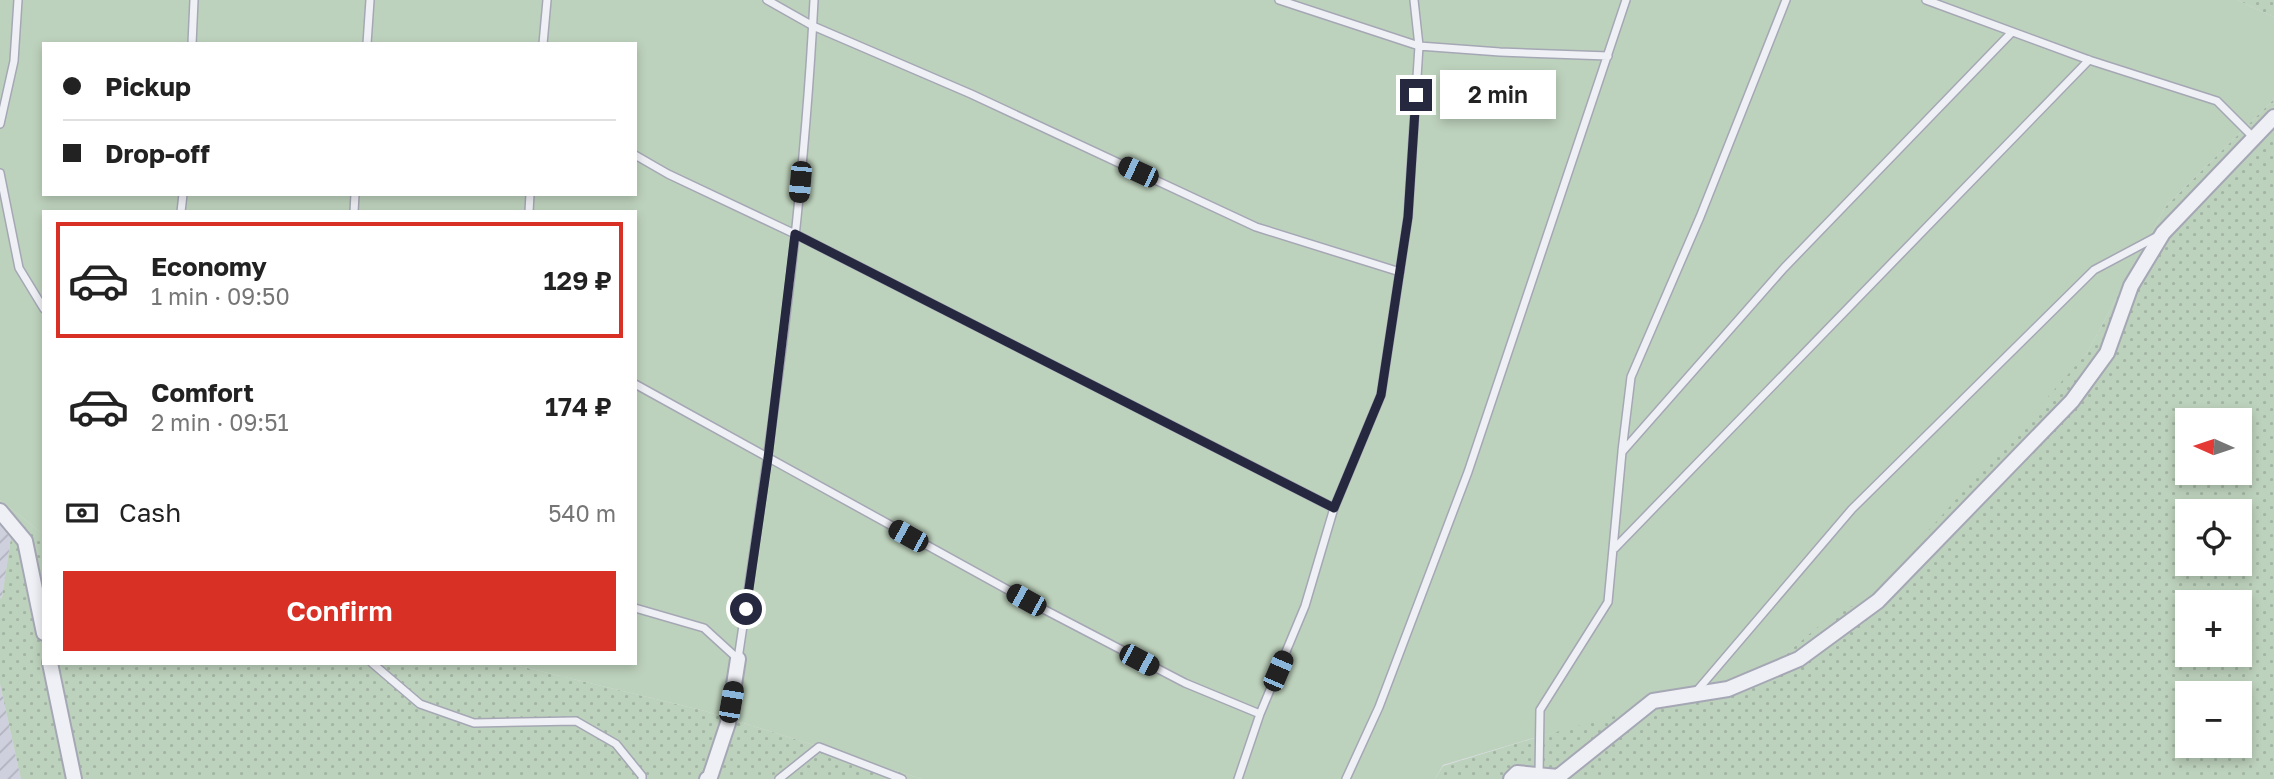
<!DOCTYPE html>
<meta charset="utf-8">
<style>
body{margin:0;font-family:"Golos Text",sans-serif;background:#f2f2f2;color:#222;height:100vh;display:flex;flex-direction:column;font-size:26px;white-space:nowrap}
*{box-sizing:border-box;margin:0}
p{font-size:23px;color:#767676}
.icon{flex:none;width:38px;height:38px;fill:none;stroke:currentColor;stroke-width:2;stroke-linecap:round;stroke-linejoin:round}
.map{position:relative;flex:1;overflow:hidden}
.details{position:absolute;left:42px;top:210px;width:595px;height:455px;display:flex;flex-direction:column;background:#fff;border-radius:0px;box-shadow:0 4px 10px #0003}
.details>*{flex:none}
.top-card{position:absolute;left:42px;top:42px;width:595px;height:154px;border-radius:0px;box-shadow:0 4px 10px #0003;display:grid;align-content:center;height:154px;padding:0 21px;background:#fff}
.needle{width:46px;rotate:273deg}
.controls{position:absolute;left:2175px;top:408px;display:grid;gap:14px}
.controls a{display:grid;place-items:center;width:77px;height:77px;border-radius:0px;background:#fff;box-shadow:0 4px 10px #0003;font-size:35px}
.end{position:absolute;width:32px;height:32px;margin:-16px;border:9px solid #25283f;background:#fff;box-shadow:0 0 0 4px #fff}
.from{border-radius:50%}
.bubble{position:absolute;height:49px;border-radius:0px;background:#fff;box-shadow:0 4px 10px #0003;font-size:23px;font-weight:600;line-height:49px;text-align:center}
.car{position:absolute;width:21px;height:42px;margin:-21px -10px;border-radius:9px;box-shadow:0 0 5px 2px #0007;background:linear-gradient(#222 24%,#8ab4d8 0 40%,#222 0 76%,#8ab4d8 0 86%,#222 0)}
.top-card b{display:flex;align-items:center;gap:24px;height:66px;font-size:26px}
.top-card b+b{border-top:2px solid #e0e0e0}
.top-card i{width:18px;height:18px;background:#222}
ul{padding:12px 0 0;list-style:none}
li{display:flex;align-items:center;gap:21px;height:116px;margin:0 14px 10px;padding:0 7px;border:4px solid transparent;border-radius:0px}
li div{flex:1}
li b{display:block;font-size:26px}
li em{font-style:normal;font-weight:600}
li.on{border-color:#d93025}
li>.icon{width:63px;height:63px;stroke-width:1.5}
.pay{display:flex;align-items:center;gap:18px;height:77px;padding:0 21px;font-size:26px}
.pay p{margin-inline-start:auto}
.action{display:flex;gap:14px;margin-top:auto;padding:14px 21px}
.action a{flex:1;height:80px;border-radius:0px;background:#d93025;color:#fff;font-size:28px;font-weight:600;line-height:80px;text-align:center}
.map>svg:first-child{display:block}
.industrial{fill:url(#industrial-furrows)}
.grass{fill:url(#grass-dots);fill-rule:evenodd}
.garden{fill:#bdd2bc;fill-rule:evenodd}
.lines{fill:none;stroke-linecap:round;stroke-linejoin:round}
.service-casing{stroke:#a5a7b5;stroke-width:10}
.minor-casing{stroke:#a5a7b5;stroke-width:18}
.service{stroke:#eff0f5;stroke-width:7}
.minor{stroke:#eff0f5;stroke-width:14}
.route{stroke:#25283f;stroke-width:9}
</style>
<div class="map">
<svg width="2274" height="779" viewBox="0 0 2274 779">
<defs>
<pattern id="industrial-furrows" width="10" height="10" patternUnits="userSpaceOnUse" patternTransform="scale(1.75)"><rect width="10" height="10" fill="#ced0dd"/><path d="M-1 1l2-2M0 10L10 0M9 11l2-2" fill="none" stroke="#b1b3bf"/></pattern>
<pattern id="grass-dots" width="8" height="8" patternUnits="userSpaceOnUse" patternTransform="scale(1.75)"><rect width="8" height="8" fill="#bdd2bc"/><path d="M2 2h.1M6 6h.1" fill="none" stroke="#a2b4a3" stroke-width="1.8" stroke-linecap="round"/></pattern>
</defs>
<rect width="100%" height="100%" fill="#dcdee7"/>
<path class="industrial" d="M0,525l11,13 -9,59 -2,2z
M0,684l21,95h-21z"/>
<path class="grass" d="M2237,0h37v17z
M2274,99v680h-839l8,-13 330,-101 69,-60 245,-252 79,-147zM2188,420h52v52h-52zM2188,511h52v53h-52zM2188,602h52v52h-52zM2188,693h52v53h-52z
M0,500l44,35v128h463l198,48 217,68h-901l-21,-95v-85l2,-2 9,-59 -11,-13z"/>
<path class="garden" d="M0,0h2237l37,17v82l-108,107 -79,147 -227,254 -18,-1 -69,59 -48,21 -195,53 -87,26 -8,14h-513l-217,-68 -198,-48h128v-451h-591v323l-44,-35zM44,44h591v150h-591z"/>
<g class="lines">
<defs>
<path id="service" d="M767,0l46,26 158,68 285,133 144,45
M1279,0l140,46 81,6 108,4
M1926,0l163,60 128,41 37,37
M192,44l2,-44
M367,44l3,-44
M543,44l4,-44
M0,124l14,-63 4,-61
M635,155l33,19 127,60 539,274
M0,173l19,95 25,41
M181,212l2,-18
M354,212l1,-18
M529,212l1,-18
M635,384l391,216 159,83 75,31
M1622,451l9,-74 69,-160 86,-217
M1615,548l474,-488
M635,608l69,20 34,31
M738,659c33,-219 65,-438 76,-659
M372,663l48,41 54,19 102,-2 40,23 26,32v3
M1695,693l157,-184 242,-239 62,-33
M1539,775l1,-65 68,-108 14,-150 162,-184 228,-236
M779,779l40,-32 83,32
M1238,779l22,-65 45,-108 29,-98 47,-113 27,-178 11,-171 -5,-46
M1346,779l33,-72 89,-235 158,-472"/>
<path id="minor" d="M0,511l25,30 19,92
M50,663l24,116
M707,779l3,-2 18,-54 10,-64
M1511,779l6,-6 41,4 95,-76 75,-12 71,-30 79,-58 194,-200 35,-48 24,-67 32,-53 111,-116"/>
</defs>
<use href="#service" class="service-casing"/>
<use href="#minor" class="minor-casing"/>
<use href="#service" class="service"/>
<use href="#minor" class="minor"/>
</g>
<g class="lines">
<path class="route" d="M746,609l22,-151 27,-224 539,274 47,-113 27,-178 8,-122"/>
</g>
</svg>
<div class="controls">
<a><svg class="needle" viewBox="-14 -14 28 28"><path d="M0-13l5 13h-10z" fill="#e53935"/><path d="M0 13l5-13h-10z" fill="#767676"/></svg></a>
<a><svg class="icon" aria-label="locate" viewBox="0 0 24 24"><circle cx="12" cy="12" r="6"/><path d="M12 2v4M12 18v4M2 12h4M18 12h4"/></svg></a>
<a>+</a>
<a>−</a>
</div>
<i class="end from" style="left:746px;top:609px"></i>
<i class="end" style="left:1416px;top:95px"></i>
<div class="bubble" style="left:1440px;top:70px;width:116px">2 min</div>
<i class="car" style="left:1138px;top:172px;rotate:295deg"></i>
<i class="car" style="left:800px;top:182px;rotate:185deg"></i>
<i class="car" style="left:908px;top:536px;rotate:299deg"></i>
<i class="car" style="left:1026px;top:600px;rotate:299deg"></i>
<i class="car" style="left:1139px;top:660px;rotate:118deg"></i>
<i class="car" style="left:1278px;top:671px;rotate:23deg"></i>
<i class="car" style="left:731px;top:702px;rotate:10deg"></i>
<div class="top-card">
<b><i class="from"></i>Pickup</b>
<b><i></i>Drop-off</b>
</div>
<section class="details">
<ul>
<li class="on"><svg class="icon" aria-label="car" viewBox="0 0 24 24"><path d="M5 17H2v-5l4-1 3-4h7l3 4 3 1v5h-3M9 17h6M6 11h13"/><circle cx="7" cy="17" r="2"/><circle cx="17" cy="17" r="2"/></svg><div><b>Economy</b><p>1 min · 09:50</p></div><em>129 ₽</em></li>
<li><svg class="icon" aria-label="car" viewBox="0 0 24 24"><path d="M5 17H2v-5l4-1 3-4h7l3 4 3 1v5h-3M9 17h6M6 11h13"/><circle cx="7" cy="17" r="2"/><circle cx="17" cy="17" r="2"/></svg><div><b>Comfort</b><p>2 min · 09:51</p></div><em>174 ₽</em></li>
</ul>
<div class="pay"><svg class="icon" aria-label="cash" viewBox="0 0 24 24"><path d="M3 7h18v10H3z"/><circle cx="12" cy="12" r="2"/></svg>Cash<p>540 m</p></div>
<div class="action"><a>Confirm</a></div>
</section>
</div>
